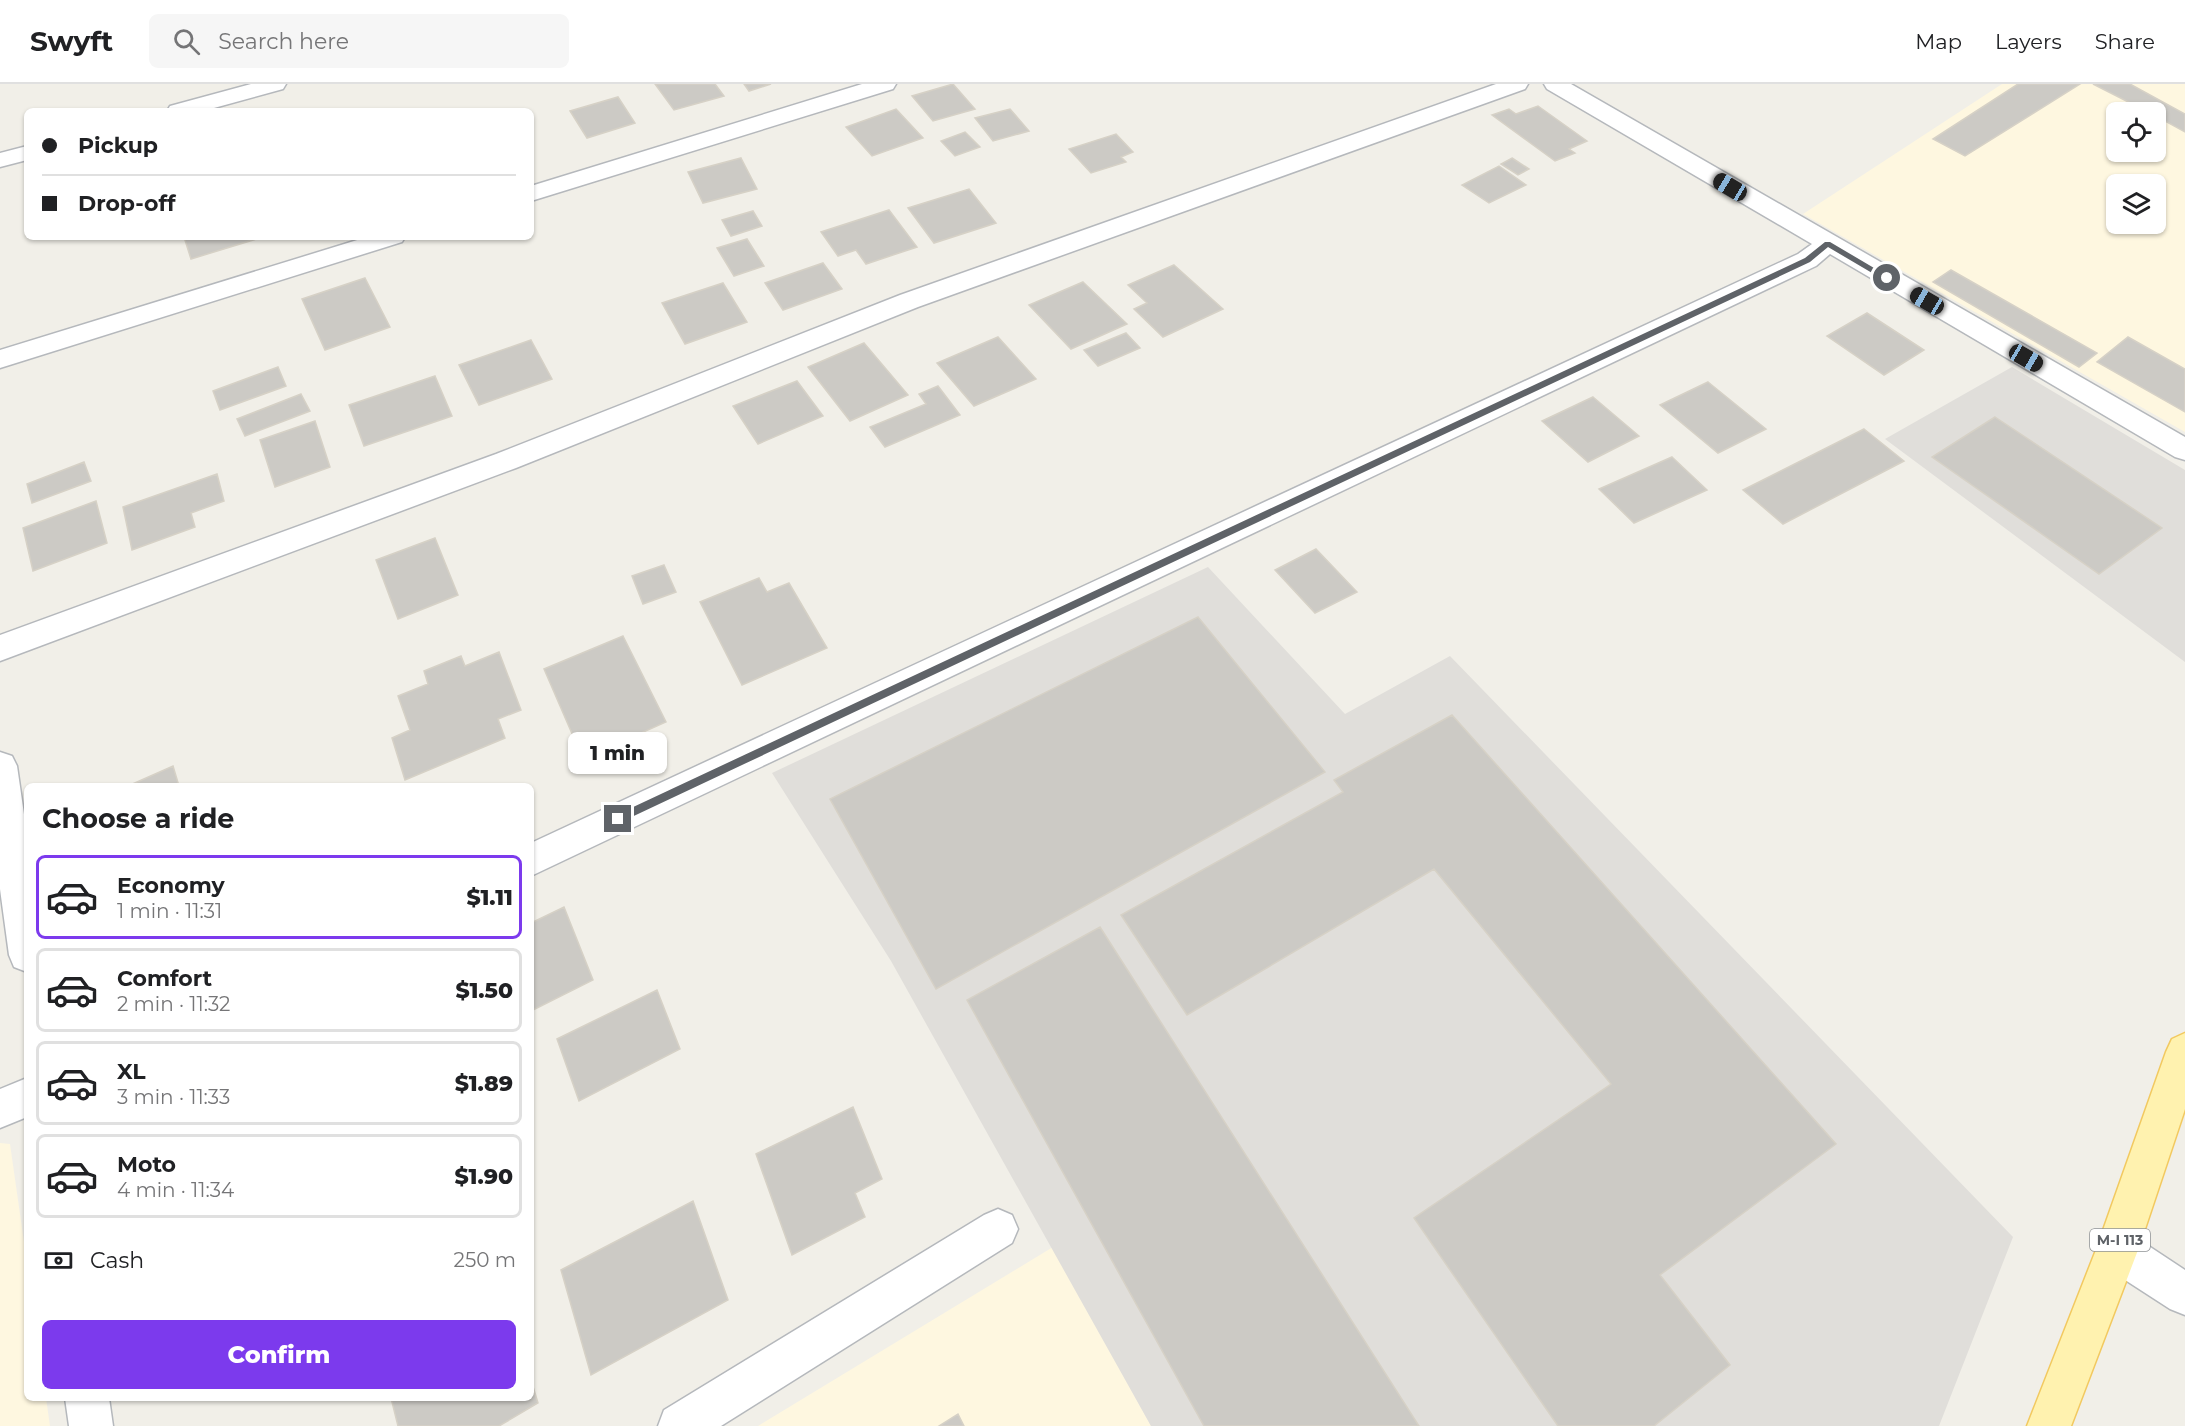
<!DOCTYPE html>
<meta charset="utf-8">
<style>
body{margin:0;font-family:Montserrat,sans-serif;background:#f6f6f6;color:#202124;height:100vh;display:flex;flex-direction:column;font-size:22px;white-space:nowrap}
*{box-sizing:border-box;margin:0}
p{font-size:20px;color:#757577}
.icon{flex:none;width:33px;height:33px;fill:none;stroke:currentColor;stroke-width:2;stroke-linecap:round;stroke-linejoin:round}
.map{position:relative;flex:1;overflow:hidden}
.drawer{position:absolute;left:24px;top:699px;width:510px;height:618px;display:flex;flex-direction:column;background:#fff;border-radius:9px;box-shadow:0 2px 4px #0004}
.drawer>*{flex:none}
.hud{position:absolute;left:24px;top:24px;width:510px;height:132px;border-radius:9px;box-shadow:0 2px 4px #0004;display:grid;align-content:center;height:132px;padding:0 18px;background:#fff}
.tools{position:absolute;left:2106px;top:18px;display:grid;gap:12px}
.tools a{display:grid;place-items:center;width:60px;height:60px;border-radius:9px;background:#fff;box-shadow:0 2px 4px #0004;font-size:30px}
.end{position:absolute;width:27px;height:27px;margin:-14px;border:8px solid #5f6368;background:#fff;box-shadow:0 0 0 3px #fff}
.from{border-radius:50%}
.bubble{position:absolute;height:42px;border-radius:9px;background:#fff;box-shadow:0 2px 4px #0004;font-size:20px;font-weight:800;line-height:42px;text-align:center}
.car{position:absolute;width:18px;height:36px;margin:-18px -9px;border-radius:8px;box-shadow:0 0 4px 2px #0007;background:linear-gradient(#222 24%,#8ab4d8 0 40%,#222 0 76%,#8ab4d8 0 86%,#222 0)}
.hud b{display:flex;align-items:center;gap:21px;height:57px;font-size:22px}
.hud b+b{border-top:2px solid #e0e0e0}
.hud i{width:15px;height:15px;background:#202124}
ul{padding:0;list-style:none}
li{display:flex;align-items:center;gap:18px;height:84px;margin:0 12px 9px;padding:0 6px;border:3px solid #e0e0e0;border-radius:9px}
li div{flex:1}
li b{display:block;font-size:22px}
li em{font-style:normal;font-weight:800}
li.on{border-color:#7c3aed}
li>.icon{width:54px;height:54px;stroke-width:1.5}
h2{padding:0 18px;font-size:27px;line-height:72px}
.pay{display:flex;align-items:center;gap:15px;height:66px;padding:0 18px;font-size:22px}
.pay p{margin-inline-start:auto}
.action{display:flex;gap:12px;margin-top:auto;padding:12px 18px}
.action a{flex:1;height:69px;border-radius:9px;background:#7c3aed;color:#fff;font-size:24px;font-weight:800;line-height:69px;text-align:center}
header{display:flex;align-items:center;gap:36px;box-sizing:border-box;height:84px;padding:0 30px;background:#fff;border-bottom:2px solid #e0e0e0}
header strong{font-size:28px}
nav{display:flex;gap:33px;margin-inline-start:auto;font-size:21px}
.search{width:420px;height:54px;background:#f6f6f6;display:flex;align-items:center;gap:15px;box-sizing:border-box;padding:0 21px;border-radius:9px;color:#757577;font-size:22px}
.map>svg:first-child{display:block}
.commercial{fill:#fef7e0;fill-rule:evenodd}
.industrial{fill:#e0deda}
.building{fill:#cccac5;stroke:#d6d1c6;stroke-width:1.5}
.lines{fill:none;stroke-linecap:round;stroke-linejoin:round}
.street-casing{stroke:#b5b8bc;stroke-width:3}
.primary-casing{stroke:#f2c960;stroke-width:3}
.street{fill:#fff;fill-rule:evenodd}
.primary{fill:#fff2af;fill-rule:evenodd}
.route{fill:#5f6368}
.labels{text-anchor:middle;stroke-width:4.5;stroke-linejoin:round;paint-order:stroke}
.shield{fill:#fff;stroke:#8f9295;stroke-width:1.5}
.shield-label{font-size:14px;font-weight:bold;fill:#5f6368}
</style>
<header>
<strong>Swyft</strong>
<div class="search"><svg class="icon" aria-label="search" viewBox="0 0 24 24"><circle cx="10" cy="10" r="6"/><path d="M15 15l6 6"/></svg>Search here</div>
<nav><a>Map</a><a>Layers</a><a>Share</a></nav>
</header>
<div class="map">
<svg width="2185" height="1342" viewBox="0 0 2185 1342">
<rect width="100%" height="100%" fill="#f1efe8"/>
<path class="commercial" d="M2002,0h183v348l-382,-218zM2116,28h40v40h-40zM2116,100h40v40h-40z
M0,1059l10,1 17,119v135h19l4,28h-50z
M1053,1163l98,179h-393z"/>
<path class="industrial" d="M2012,283l173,103v192l-300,-223z
M1208,483l137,147 105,-58 563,581 -74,189h-788l-260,-465 -119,-188z"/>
<path class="building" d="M655,0h60l9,12 -50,14z
M744,0h27l-22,7z
M953,0l22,25 -42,12 -21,-25z
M2018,0h62l-115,72 -32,-17z
M2093,0h37l55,30v18l-29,-16v-4h-8z
M618,13l17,26 -48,15 -17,-27z
M1538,22l49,35 -18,8 6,4 -20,8 -63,-46 17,-6 7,5z
M896,25l27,29 -51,18 -26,-29z
M1010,25l19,22 -36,10 -18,-23z
M965,48l15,15 -25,9 -14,-15z
M1116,50l17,18 -12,5 5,5 -35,11 -22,-24z
M741,74l16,31 -54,14 -15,-31z
M1512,74l17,11 -11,6 -17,-11z
M1499,82l27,19 -37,18 -27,-18z
M969,105l27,34 -62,20 -26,-35z
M889,126l28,37 -51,17 -10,-14 -18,6 -17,-24z
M753,127l9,15 -31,10 -9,-16z
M184,153h79l-72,22z
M747,155l17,27 -30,10 -17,-28z
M823,179l19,26 -59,21 -18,-27z
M1174,181l49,44 -60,28 -29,-28 13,-6 -19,-18z
M1951,186l146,83 -18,14 -146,-85z
M365,194l25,49 -65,23 -23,-51z
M1083,198l44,42 -56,25 -42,-44z
M723,199l24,39 -62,22 -23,-41z
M1867,229l57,37 -40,25 -57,-39z
M1126,249l14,15 -42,18 -14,-16z
M998,253l38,42 -62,27 -37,-43z
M2128,253l57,32v43l-88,-50z
M531,256l21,39 -73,26 -20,-40z
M864,259l44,52 -58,26 -42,-54z
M278,283l8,19 -66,24 -7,-19z
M435,292l17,40 -88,30 -15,-41z
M797,297l26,35 -65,28 -25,-38z
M1708,298l58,47 -48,24 -58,-48z
M938,302l22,29 -75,32 -15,-20 56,-23 -7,-10z
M301,310l9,17 -65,25 -8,-17z
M1593,313l46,39 -51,26 -46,-41z
M1995,333l167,111 -63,46 -167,-117z
M315,337l15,46 -55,20 -15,-47z
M1864,345l40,32 -121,63 -40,-34z
M1672,373l35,33 -73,33 -35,-34z
M84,378l7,19 -59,22 -5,-19z
M217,390l7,27 -33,12 4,14 -63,23 -9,-43z
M96,417l11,42 -74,28 -10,-43z
M435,454l23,57 -60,24 -22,-59z
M1316,465l41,43 -42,21 -40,-43z
M664,481l12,27 -33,12 -11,-28z
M759,494l8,14 22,-9 38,65 -85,37 -42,-83z
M1198,533l127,155 -389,217 -106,-190z
M623,552l43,86 -83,37 -39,-90z
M499,568l22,58 -23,9 7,19 -100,42 -13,-42 18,-8 -12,-34 30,-12 -4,-13 37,-15 4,10z
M1452,631l384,429 -176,131 70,90 -76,61h-96l-144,-208 197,-134 -177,-215 -247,146 -66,-100 222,-123 -9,-12z
M173,682l6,20h-51z
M564,823l29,73 -62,31v-88z
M1100,843l319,499h-215l-237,-426z
M657,906l23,59 -101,52 -22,-62z
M853,1023l29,72 -27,14 10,24 -73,38 -36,-101z
M693,1117l35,99 -137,75 -30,-105z
M531,1296l7,23 -39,23h-101l-7,-28h140z
M958,1330l6,12h-25z"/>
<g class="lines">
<defs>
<path id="street" d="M251,0h35l-3,5 -80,22h-36l3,-5z
M862,0h34l-3,5 -362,112v-15z
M1496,0h32l-3,5 -607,218 -402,161 -516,193v-26l496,-181 404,-159z
M1544,0h27l614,353v23l-10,-3 -345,-203 -14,12 -1285,610v-33l1267,-589 14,-10 -265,-155z
M27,62v14l-27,7v-14z
M367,153h38l-3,5 -402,126v-18z
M0,668l12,4 5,10 10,69v137l-13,-5 -5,-12 -9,-66z
M27,994v39l-27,11v-39z
M998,1125l14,6 6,14 -6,14 -291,183h-63l6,-16 320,-195z
M2117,1145l15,6 53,35v45l-15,-6 -68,-44 -6,-15 6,-15z
M65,1314h44l4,28h-44z"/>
<path id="primary" d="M2185,949v76l-47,141 -67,176h-44l69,-176 70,-198 6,-13z"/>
</defs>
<use href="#street" class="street-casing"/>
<use href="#primary" class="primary-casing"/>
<use href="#street" class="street"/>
<use href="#primary" class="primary"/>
</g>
<path class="route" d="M1825,158h5l61,36 -7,2 -56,-33 -18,15 -1189,560h-7v-6l1191,-558z"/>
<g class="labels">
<rect class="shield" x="2090" y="1145" width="60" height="22" rx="4.5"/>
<g class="shield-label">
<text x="2120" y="1161">M-I 113</text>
</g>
</g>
</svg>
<div class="tools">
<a><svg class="icon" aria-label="locate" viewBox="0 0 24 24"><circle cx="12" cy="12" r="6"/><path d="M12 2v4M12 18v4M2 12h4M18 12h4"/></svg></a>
<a><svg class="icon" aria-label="layers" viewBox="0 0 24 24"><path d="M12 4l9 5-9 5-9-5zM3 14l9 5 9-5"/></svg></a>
</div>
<i class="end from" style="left:1887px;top:194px"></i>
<i class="end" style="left:618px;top:735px"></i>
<div class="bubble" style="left:568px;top:648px;width:99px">1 min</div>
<i class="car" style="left:1730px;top:103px;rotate:301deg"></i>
<i class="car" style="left:1927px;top:217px;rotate:300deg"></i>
<i class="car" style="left:2026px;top:274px;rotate:120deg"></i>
<div class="hud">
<b><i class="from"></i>Pickup</b>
<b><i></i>Drop-off</b>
</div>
<section class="drawer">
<h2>Choose a ride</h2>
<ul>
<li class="on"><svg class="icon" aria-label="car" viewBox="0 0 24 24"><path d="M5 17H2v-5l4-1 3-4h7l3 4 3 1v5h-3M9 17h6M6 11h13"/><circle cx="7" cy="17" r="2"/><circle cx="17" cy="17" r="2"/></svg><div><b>Economy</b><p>1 min · 11:31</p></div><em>$1.11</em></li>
<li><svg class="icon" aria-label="car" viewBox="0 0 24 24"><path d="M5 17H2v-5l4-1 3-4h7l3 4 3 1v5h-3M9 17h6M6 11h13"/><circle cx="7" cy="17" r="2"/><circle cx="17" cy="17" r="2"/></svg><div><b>Comfort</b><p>2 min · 11:32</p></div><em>$1.50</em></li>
<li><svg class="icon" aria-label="car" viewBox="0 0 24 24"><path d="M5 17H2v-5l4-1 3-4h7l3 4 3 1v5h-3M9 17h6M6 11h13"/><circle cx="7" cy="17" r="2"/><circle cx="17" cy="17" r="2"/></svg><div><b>XL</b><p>3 min · 11:33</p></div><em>$1.89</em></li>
<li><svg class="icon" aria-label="car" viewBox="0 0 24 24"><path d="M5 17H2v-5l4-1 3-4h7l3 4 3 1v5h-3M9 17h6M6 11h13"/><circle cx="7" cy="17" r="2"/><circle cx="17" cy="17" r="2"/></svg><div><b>Moto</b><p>4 min · 11:34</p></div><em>$1.90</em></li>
</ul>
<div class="pay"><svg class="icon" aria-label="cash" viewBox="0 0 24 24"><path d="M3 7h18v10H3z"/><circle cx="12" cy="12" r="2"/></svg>Cash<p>250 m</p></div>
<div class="action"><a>Confirm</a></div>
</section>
</div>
